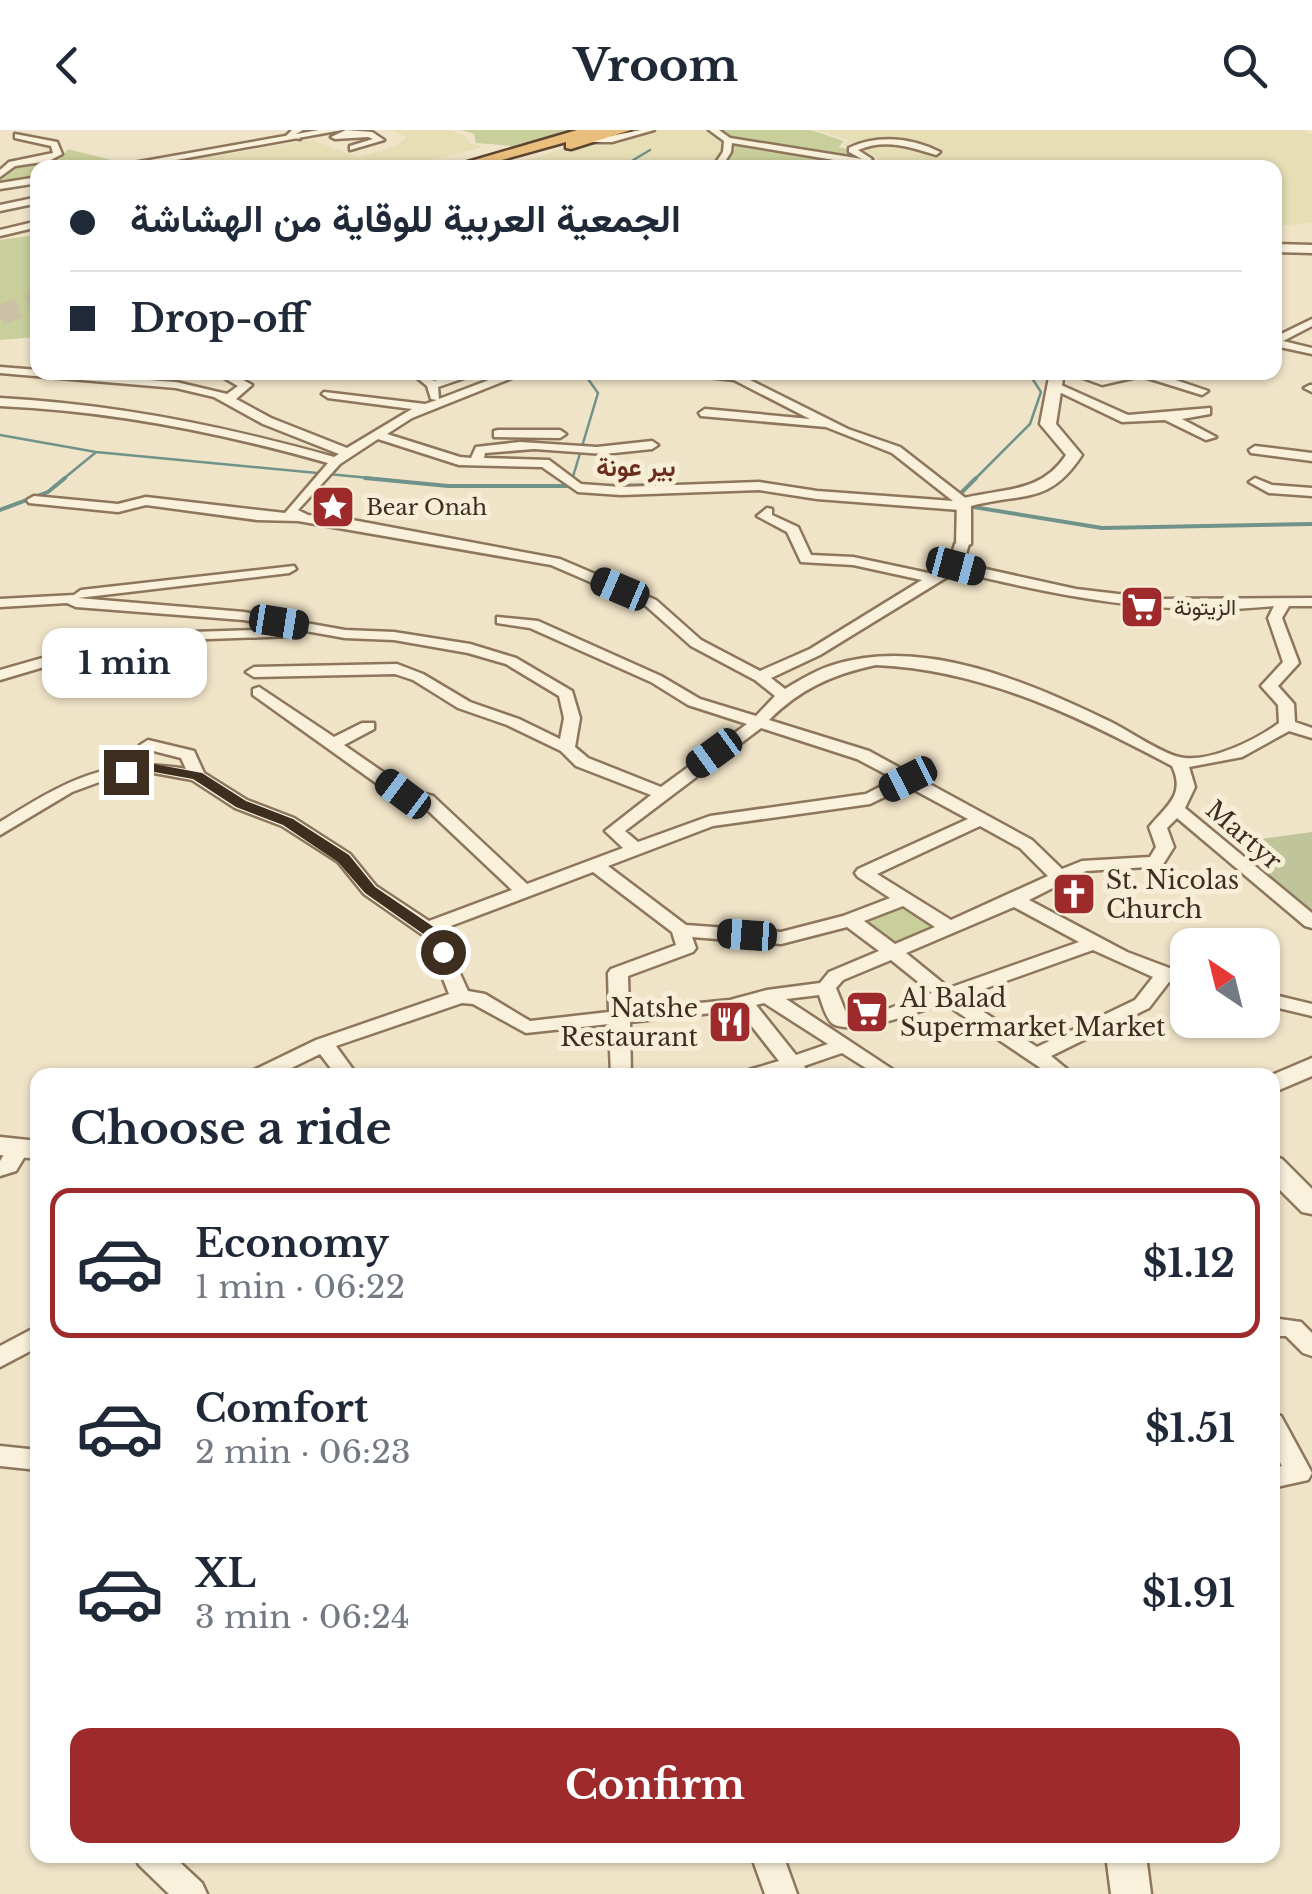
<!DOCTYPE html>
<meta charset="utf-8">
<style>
body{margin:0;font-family:"Libre Baskerville",Vazirmatn,serif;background:#f2f2f3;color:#1f2937;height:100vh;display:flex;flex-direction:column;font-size:38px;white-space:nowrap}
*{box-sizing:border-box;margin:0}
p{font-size:32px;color:#747a83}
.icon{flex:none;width:55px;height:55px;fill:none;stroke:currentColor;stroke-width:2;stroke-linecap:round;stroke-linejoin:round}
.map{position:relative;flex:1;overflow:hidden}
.details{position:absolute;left:30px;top:938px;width:1250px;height:795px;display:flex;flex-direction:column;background:#fff;border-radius:20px;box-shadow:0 2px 8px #0004}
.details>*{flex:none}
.hud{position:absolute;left:30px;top:30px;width:1252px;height:220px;border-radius:20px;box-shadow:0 2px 8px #0004;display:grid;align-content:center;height:220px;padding:0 40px;background:#fff}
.needle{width:65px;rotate:325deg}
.buttons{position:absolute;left:1170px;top:798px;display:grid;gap:20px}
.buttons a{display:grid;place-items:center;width:110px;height:110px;border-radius:20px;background:#fff;box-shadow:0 2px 8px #0004;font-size:50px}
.end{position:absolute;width:45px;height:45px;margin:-22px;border:12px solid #3d2e20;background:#fff;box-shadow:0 0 0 5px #fff}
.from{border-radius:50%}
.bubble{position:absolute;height:70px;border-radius:20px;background:#fff;box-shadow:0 2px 8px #0004;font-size:32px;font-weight:800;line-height:70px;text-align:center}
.car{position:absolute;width:30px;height:60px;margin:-30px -15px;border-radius:12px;box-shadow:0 0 8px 2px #0007;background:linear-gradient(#222 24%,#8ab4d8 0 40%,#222 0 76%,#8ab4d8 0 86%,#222 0)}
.hud b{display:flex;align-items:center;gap:35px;height:95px;font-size:38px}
.hud b+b{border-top:2px solid #e0e1e3}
.hud i{width:25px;height:25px;background:#1f2937}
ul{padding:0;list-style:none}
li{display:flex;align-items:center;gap:30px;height:150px;margin:0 20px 15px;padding:0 20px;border:5px solid transparent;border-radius:20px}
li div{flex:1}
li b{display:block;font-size:38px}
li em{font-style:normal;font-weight:800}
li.active{border-color:#9e2a2b}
li>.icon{width:90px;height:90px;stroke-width:1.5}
h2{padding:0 40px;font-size:45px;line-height:120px}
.primary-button{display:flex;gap:20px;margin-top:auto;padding:20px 40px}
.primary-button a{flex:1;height:115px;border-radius:20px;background:#9e2a2b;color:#fff;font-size:40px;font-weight:800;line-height:115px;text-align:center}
header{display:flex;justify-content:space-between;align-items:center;height:130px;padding:0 40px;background:#fff;font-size:45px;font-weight:800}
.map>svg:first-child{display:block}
.farmland{fill:#e6deb5}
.green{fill:#c9cf9b}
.cemetery{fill:#bfc49a}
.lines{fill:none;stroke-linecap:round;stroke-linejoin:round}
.stream-far1{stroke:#6f938a;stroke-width:2.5}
.stream{stroke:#6f938a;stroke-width:4}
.trunk-tunnel{stroke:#ccc0a6;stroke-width:20;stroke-dasharray:20 10;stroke-linecap:butt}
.minor-casing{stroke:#8d765c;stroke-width:5}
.tertiary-casing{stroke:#8d765c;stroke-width:5}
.trunk-casing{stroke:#5b4430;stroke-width:5}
.minor{fill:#faf1dc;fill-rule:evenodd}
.tertiary{fill:#faf1dc;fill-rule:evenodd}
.trunk{fill:#eabe7c;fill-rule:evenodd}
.route{fill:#3d2e20}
.labels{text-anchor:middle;stroke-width:10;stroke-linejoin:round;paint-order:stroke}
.far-poi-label{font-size:22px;fill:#3d2e20;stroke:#f7eed8;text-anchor:start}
.far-quarter-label{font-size:25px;font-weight:bold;fill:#6b2e1e;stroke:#f7eed8}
.street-label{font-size:25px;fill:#3d2e20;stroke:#f7eed8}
.poi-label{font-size:25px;fill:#3d2e20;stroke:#f7eed8;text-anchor:start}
</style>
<header><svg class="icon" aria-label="back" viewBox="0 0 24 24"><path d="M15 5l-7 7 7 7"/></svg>Vroom<svg class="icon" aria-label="search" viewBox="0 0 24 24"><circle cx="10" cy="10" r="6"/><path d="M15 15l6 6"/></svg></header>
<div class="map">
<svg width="1312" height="1764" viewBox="0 0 1312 1764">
<rect width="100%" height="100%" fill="#f0e4c8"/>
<path class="farmland" d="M389,0h61l15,6 4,7 15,4 -81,20h-254l163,-27 46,17 38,-11 11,-9z
M658,0h47l18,15 -8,17 -8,5 -206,1 70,-22 45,-1z
M817,0h483l12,4v89l-37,3v-58l-397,-1 -1,-11 -33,-10 5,-6z"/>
<path class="green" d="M461,0h109l-58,16 -36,-3 -2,-9z
M706,0h105l33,11 -5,6 33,9 1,11h-149l11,-18 -8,-13z
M68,19l51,13 -31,5 -50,1 -1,8 -37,6v-5l20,-12 40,-6z
M37,105v102l-37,3v-100z
M904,769l46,29 -56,23 -44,-31z"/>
<path class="cemetery" d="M1312,702v81l-39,-28 -10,-26 -17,-18z"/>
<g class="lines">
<path class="stream-far1" d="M620,38l30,-18
M0,305l96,17 295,28
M62,350l33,-27
M572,350l26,-87 -15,-21
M974,350l56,-56 11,-32 -13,-20"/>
<path class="stream" d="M365,348l83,8h124
M598,356l74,-1
M956,368l20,-20
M967,376l135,22 210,-4
M0,380l48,-18 17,-14"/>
<path class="trunk-tunnel" d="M0,185l38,-14"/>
<defs>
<path id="minor" d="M292,0h11l-7,4 4,5 -14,-3z
M346,0l26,2 12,8 -34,10v-4l23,-7 -5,-2 -33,2 -4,-2z
M641,0h13l-42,12h-32z
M709,0h10l11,8 132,21 -13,-7v-4c29,-14 63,-10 91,4l-4,3c-26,-8 -51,-17 -78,-5l14,9 -8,6 -132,-22 -1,9 -10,16h-9l11,-16 1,-11z
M15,4l42,8 5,12 -13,7 -34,5 -15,11v-7l9,-8 44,-9 -2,-7 -36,-8z
M38,67v6l-38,8v-6z
M38,91v6l-38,9v-6z
M1312,189v7l-29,15 29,7v6l-37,-8v-9z
M0,237l38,3v2l138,10 51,12 11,-8 -24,-14h15l23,13 -16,14 35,19 76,30 65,-39 -84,-11 -6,-4 2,-2 101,12 12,-4 -6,-1 -4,-13 -17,-14h13l11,9 29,-9h19l-44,15 1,12 71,-27h17l-115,46 -25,16 73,23 11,1 5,-11 44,-5 77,5 55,-6 6,4 -6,4 -48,5 -70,-5 -49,4 -1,5 65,2 32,24 40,3 138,-5 58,9 136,10 -61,-48 -66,-26 -125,-11 -2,-3 6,-4 105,10 -76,-39 -74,-8 80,3 108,54 52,18 68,53v6l-8,4 -143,-11 -58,-9 -138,5 -43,-3 -36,-25 -83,-2 -81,-26 -38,25 -42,46 10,5 39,4 213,40 96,41 45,40 59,31 50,-22 112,-69 -69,-15 -52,-3 -14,-30 -30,-16 10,-8 5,1v6l26,12 13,28 42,2 80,17 16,-10 6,-20 7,-4 7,4 -6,20 113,25 84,10 152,-1v8h-23l-7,12 17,45 -21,23 16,18 1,18 17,6v10l-23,-7 -47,26 -53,10 6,20 -10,21 127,105v15l-7,-2 -128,-108 -10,10 7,19 -12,19 -76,5 -57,29 98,52 61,23v12l-19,-5 -20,26 -98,48 23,19h-23l-107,-72c-23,8 -88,33 -111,21 -7,-5 -11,-21 -14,-29l-33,4 115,76h-24l-35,-22 -38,13 6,9h-20l-3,-3 -10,3h-31l3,-5 30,-9 -40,-51 -109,12 1,53h-20l-2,-51 -83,9 -53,-29 -11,-1 -126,43 21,29h-21l-16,-21 -43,21h-26l3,-5 62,-30 133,-46 -22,-56 -63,-44 -26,-32 -56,-36 -47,-18 -43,-28 -38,-7 -52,8 -30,11 -72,43v-13c63,-39 108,-67 186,-53l-5,-11 -39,-10 -2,-3 8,-5 46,11 10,22 43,27 47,18 56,36 26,32 53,35 83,-31 -91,-86 -24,-6 -144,-103v-6l6,-2 75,50 28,-14h12v6l-30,16 65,45 24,6 94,88 96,-36 -18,-17 46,-36 -75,-29 -15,-15 -54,-26 -49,-17 -45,-28 -18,-6 -141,3 -8,-5 8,-5 143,-3 26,10 47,28 49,17 41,20 4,-21 -5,-22 -53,-32 -38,-11 -74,-13 -49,-2 -101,-18 -168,-13 -9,-4 -67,4v-8l74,-4 7,-5 213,-24 2,3 -7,4 -211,25 166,14 101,18 49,2 76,12 46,14 56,33 8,27 -5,29 13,11 73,29 86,-63 -59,-19 -37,-23 -121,-54 -33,-5v-6l41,4 123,55 39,23 56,17 19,-20 -20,-16 -64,-34 -45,-40 -95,-41 -253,-44 -41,-1 -111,-15 -28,7 -89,-9 -2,-3 7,-4 84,8 28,-7 139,16 43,-50c-109,-31 -216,-52 -328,-57v-8c115,6 224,28 334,59l5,-3 -76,-30 -49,-27 -38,-9 -176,-15zM957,441c104,26 209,46 317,35l-6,12 15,44 -22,24 17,19 1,18c-23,17 -71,41 -100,34 -20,-5 -48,-25 -68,-35 -81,-39 -187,-86 -278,-57 -17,5 -33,15 -48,24l-14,-11 49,-23zM876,535c108,5 202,51 296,101 14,29 -6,40 -23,61l7,20 -6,10 -68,4 -20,8 -30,-29 -163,-89 -100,-31c31,-31 64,-46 107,-55zM761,598l96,31 38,20 -29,15 -156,22 -72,26 -13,-11zM907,656l61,33 -110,50 -3,4 3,4 32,21 -47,18 -62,16 -95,-7 -78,-59 105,-40 157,-22zM980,696l40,22 28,28 -97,44 -74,-46zM593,742l79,60 4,13 -65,24 -3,4 1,39 -79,9 -45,-27 -17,-3 -28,-61zM903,776l32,21 -40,17 -31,-23zM1014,777l65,35 -130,46 -43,-35zM847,797l32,24 -50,21 -9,11 -53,7 -37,10 -101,10 -1,-34 65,-24 3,-4 -4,-11 89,7zM1093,820l60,27 -18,23 -98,47 -76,-50zM891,830l41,33 -53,19 -33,1 -10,-25 7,-8zM764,873l64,41 -32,11 -40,-50z
M272,242h12l1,1 -6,3z
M1067,242h18l18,6 25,-6h24l56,19 -6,4 -61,-19 -39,9z
M1053,255h8l67,30 82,-7v6l-28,5 34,18 -10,3 -41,-20 -43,2 -69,-33z
M1310,255h2v7l-8,-4z
M498,300h62l6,4 -6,4 -66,-1v-6z
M1255,316l57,7v8l-61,-8 -2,-3z
M1255,348l17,7 40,3v8l-43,-3 -20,-11z
M288,499l5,1v6l-165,6 -128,38v-10l127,-36z
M1262,862l50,12v12l-50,-12z
M19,1011l11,7 -14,23 -16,5v-15l11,-18z
M1272,1188l29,4 11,11v23l-9,-3 -17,-17h-14z
M38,1196v21l-38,20v-21z
M1272,1284l9,2 31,57 -4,7 -36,8v-20l10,-2 -10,-18z
M0,1316l38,4v20l-38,-4z
M134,1725h38l30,28 5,11h-38l-30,-29z
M751,1725h32l14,39h-32z"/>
<path id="tertiary" d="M319,0h23l-210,38h-27z
M38,47v6l-38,6v-6z
M1275,114l37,1v8l-37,-1z
M1050,242h14l-8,52 26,31c-33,51 -60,37 -111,51v38l-15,4 1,-48c42,-12 83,-5 109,-45l-26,-31z
M1312,928v18l-40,17v-18z
M0,1007l38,4v18l-38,-4z
M1272,1026l10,3 30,30v25l-10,-2 -30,-30z
M1106,1725h40l5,39h-40z"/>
<path id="trunk" d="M577,0h54l-60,19 -5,-1v-6l-93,26h-26z"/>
</defs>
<use href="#minor" class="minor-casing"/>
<use href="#tertiary" class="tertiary-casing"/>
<use href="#trunk" class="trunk-casing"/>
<use href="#minor" class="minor"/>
<use href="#tertiary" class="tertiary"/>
<use href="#trunk" class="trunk"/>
</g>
<path class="route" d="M154,634l48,9 44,28 47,18 56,36 26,32 66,45 10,20 -14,3 -8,-17 -64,-45 -27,-31 -55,-37 -47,-18 -43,-28 -39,-7 -28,4 -6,-4z"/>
<defs>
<symbol id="sight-square" viewBox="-11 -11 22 22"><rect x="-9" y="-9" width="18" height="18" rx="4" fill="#9e2a2b" stroke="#f7eed8"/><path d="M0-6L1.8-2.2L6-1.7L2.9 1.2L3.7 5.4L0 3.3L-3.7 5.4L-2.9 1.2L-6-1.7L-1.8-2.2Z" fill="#fff"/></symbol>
<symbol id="supermarket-square" viewBox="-11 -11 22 22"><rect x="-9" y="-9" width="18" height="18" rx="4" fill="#9e2a2b" stroke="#f7eed8"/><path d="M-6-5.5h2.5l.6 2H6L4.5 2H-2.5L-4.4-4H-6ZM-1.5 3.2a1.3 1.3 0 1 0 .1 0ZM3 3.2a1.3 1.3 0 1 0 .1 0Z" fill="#fff"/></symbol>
<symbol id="church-square" viewBox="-11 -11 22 22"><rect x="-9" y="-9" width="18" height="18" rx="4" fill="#9e2a2b" stroke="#f7eed8"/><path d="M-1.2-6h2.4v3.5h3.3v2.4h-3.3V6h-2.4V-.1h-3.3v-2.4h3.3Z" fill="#fff"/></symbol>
<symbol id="restaurant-square" viewBox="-11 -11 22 22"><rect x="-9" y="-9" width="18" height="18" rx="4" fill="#9e2a2b" stroke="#f7eed8"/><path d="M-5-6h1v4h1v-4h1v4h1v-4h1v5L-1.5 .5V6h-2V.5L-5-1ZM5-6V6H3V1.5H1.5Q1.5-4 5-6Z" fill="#fff"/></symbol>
</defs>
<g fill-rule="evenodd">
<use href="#sight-square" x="308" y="352" width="50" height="50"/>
<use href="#supermarket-square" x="1117" y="452" width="50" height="50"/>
<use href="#church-square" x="1049" y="739" width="50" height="50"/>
<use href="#supermarket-square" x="842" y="857" width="50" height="50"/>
<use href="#restaurant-square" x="705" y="867" width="50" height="50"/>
</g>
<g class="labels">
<g class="far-poi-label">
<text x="366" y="385">Bear Onah</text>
<text x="1174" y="485">الزيتونة</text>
</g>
<g class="far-quarter-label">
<text x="636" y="346">بير عونة</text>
</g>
<g class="street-label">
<text transform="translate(1244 705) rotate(41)" y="9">Martyr</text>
</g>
<g class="poi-label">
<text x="1106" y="759">St. Nicolas<tspan x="1106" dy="29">Church</tspan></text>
<text x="900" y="877">Al Balad<tspan x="900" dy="29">Supermarket Market</tspan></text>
<text x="698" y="887" text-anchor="end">Natshe<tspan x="698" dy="29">Restaurant</tspan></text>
</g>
</g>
</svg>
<div class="buttons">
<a><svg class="needle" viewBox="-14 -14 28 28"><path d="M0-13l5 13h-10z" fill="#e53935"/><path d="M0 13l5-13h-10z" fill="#747a83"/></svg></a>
</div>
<i class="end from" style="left:443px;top:822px"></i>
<i class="end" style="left:126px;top:642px"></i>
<div class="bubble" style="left:42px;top:498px;width:165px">1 min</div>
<i class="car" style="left:956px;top:436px;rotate:105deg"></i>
<i class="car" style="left:620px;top:459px;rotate:293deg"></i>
<i class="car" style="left:279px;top:492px;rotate:99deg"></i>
<i class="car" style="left:714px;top:623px;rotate:234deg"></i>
<i class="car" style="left:908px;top:649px;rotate:243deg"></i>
<i class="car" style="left:403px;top:664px;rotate:307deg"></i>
<i class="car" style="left:747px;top:805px;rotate:274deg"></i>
<div class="hud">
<b><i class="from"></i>الجمعية العربية للوقاية من الهشاشة</b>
<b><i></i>Drop-off</b>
</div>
<section class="details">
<h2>Choose a ride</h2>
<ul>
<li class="active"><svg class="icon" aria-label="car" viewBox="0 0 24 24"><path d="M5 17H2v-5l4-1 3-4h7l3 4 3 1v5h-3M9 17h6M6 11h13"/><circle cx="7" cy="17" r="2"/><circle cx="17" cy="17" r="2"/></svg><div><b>Economy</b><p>1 min · 06:22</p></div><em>$1.12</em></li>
<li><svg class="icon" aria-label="car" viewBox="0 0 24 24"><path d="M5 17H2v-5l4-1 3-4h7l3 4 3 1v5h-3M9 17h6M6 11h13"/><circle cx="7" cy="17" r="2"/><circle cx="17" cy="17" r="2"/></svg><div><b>Comfort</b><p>2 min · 06:23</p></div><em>$1.51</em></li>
<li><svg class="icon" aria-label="car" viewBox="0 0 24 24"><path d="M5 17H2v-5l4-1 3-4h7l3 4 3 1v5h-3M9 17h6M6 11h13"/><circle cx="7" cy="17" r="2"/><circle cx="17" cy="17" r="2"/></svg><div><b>XL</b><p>3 min · 06:24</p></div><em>$1.91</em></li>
</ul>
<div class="primary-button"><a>Confirm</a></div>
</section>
</div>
